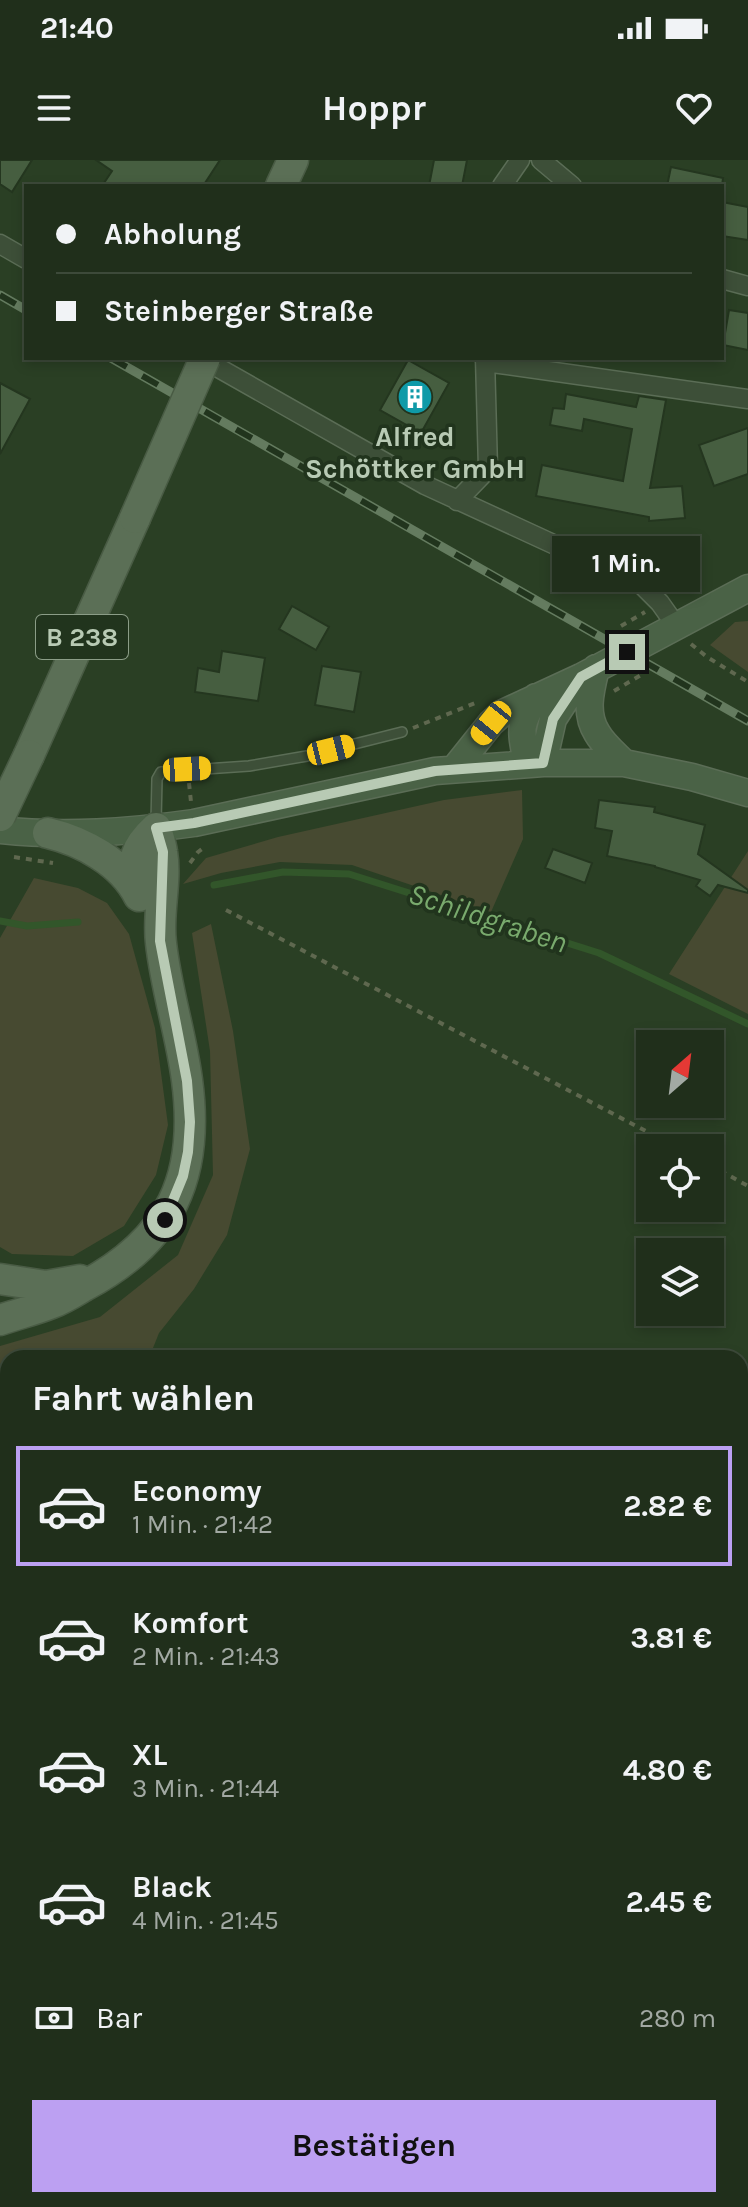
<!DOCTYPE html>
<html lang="de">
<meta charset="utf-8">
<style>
body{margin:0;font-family:Karla,sans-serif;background:#283724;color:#f1f3f6;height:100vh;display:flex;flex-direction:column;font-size:30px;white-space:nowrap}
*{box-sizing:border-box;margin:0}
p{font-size:26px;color:#a2a9a3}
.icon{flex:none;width:44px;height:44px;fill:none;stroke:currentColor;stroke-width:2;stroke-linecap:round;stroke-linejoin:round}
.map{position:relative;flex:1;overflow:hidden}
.panel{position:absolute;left:0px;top:1190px;width:748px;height:858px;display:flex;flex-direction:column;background:#202f1b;border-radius:24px 24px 0 0;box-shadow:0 4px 12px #0003,0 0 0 2px #3d4a3a}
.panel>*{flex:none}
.top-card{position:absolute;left:24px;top:24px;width:700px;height:176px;border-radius:0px;box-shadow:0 4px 12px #0003,0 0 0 2px #3d4a3a;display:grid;align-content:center;height:176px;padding:0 32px;background:#202f1b}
.needle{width:52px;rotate:28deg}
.buttons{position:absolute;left:636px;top:870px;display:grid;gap:16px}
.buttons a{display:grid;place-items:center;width:88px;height:88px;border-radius:0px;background:#202f1b;box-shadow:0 4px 12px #0003,0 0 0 2px #3d4a3a;font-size:40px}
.end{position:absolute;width:36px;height:36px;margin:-18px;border:10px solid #b8cab4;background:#111;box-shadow:0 0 0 4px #111}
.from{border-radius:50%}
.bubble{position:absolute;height:56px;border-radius:0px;background:#202f1b;box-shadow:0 4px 12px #0003,0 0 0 2px #3d4a3a;font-size:26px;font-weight:700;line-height:56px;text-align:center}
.car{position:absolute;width:24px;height:48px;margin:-24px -12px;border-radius:10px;box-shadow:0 0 6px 2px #0007;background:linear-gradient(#f5c518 24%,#345 0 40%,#f5c518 0 76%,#345 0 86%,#f5c518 0)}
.top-card b{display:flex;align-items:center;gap:28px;height:76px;font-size:30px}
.top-card b+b{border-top:2px solid #3d4a3a}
.top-card i{width:20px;height:20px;background:#f1f3f6}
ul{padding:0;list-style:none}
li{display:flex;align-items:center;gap:24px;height:120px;margin:0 16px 12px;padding:0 16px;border:4px solid transparent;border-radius:0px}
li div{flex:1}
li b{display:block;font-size:30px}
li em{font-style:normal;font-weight:700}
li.selected{border-color:#bca0f2}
li>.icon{width:72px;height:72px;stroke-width:1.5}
h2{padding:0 32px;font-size:36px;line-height:96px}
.pay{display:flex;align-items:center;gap:20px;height:88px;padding:0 32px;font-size:30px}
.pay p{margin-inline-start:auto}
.action{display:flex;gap:16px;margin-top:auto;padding:16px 32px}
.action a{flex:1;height:92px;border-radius:0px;background:#bca0f2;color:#111;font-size:32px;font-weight:700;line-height:92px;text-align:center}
.status{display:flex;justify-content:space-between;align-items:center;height:56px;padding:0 40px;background:#202f1b;direction:ltr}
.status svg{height:22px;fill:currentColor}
header{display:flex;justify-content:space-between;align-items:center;height:104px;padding:0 32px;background:#202f1b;font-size:36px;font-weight:700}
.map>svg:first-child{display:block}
.green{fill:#474a31}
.water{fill:#32562a}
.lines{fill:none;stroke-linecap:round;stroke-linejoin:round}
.stream{stroke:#32562a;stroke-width:7}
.building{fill:#465e40;stroke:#24361f;stroke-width:2}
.lane-casing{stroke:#5b6d56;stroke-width:12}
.street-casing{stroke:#5b6d56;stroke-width:21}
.secondary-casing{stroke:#5b6d56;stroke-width:29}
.primary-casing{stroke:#495b44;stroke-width:33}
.path{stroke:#5f684f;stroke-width:4;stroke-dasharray:6 6;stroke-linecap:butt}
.lane{stroke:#3d4f38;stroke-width:9}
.street{stroke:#3d4f38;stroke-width:18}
.secondary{stroke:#4a6246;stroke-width:26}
.primary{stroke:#5b6f56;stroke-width:30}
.rail-casing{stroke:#647b5f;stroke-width:9}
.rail{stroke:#21341d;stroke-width:6;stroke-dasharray:18;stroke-linecap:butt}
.primary-bridge-casing{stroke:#495b44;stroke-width:33;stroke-linecap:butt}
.primary-bridge{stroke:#5b6f56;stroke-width:30}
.route{stroke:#b8cab4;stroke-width:10}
.labels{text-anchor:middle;stroke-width:7;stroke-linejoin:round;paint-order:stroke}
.shield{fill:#21341d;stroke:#8b9d87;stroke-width:2}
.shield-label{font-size:26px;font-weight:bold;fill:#b8cab4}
.poi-label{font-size:28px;font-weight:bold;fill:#b8cab4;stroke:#21341d}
.water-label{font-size:30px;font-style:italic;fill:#79aa6d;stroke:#21341d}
</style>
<div class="status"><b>21:40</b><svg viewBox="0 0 49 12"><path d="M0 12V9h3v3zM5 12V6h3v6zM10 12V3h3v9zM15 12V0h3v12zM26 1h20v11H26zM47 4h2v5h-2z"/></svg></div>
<header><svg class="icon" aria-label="menu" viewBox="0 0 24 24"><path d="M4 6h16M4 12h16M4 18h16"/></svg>Hoppr<svg class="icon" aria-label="heart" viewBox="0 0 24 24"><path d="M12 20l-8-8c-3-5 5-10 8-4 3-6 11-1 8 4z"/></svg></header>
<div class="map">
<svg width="748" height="2047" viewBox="0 0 748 2047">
<rect width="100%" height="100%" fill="#2a3f24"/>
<path class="green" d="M748,461v51l-38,-27 25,-23z
M522,630l1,49 -32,73 -139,-47 -72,-3 -59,11 -38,11 23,-26 72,-21 166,-37z
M748,691v163l-79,-40z
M34,718l44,10 29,15 22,31 26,94 13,97 -12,50 -32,51 -51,30 -61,-2 -12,-7v-309z
M211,764l22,107 17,118 -23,86 -33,54 -35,44 -10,25h-141v180l-8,-2v-190l100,-29 78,-62 35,-80 -3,-124 -18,-118z
M0,1610l8,5v132l-8,-6z
M0,1949l8,7v84h101l9,7h-118z
M370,2040h89l6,7h-88z"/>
<path class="water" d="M0,1741l8,6v209l-8,-7z
M109,2040h261l7,7h-259z"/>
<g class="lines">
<path class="stream" d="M214,725l69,-13 66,2 250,79 149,71
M0,761l27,5 51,-4"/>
</g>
<path class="building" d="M0,0h32l-20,32 -12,-8z
M96,0h124l-17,26h-101l10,-15z
M434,0h33l-5,26h-33z
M671,7l52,11 -1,8h-55z
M722,42l26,5v33l-26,-4z
M729,150l19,3v37l-25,-5z
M408,200l41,23 -28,50 -41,-23z
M0,223l30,16 -30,55z
M566,234l70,13 3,-11 27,4 -16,88 32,-2 3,32 -36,3v-4l-113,-21 6,-31 81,16 9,-52 -48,-10 -2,12 -32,-6 3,-17 11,1z
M748,268v46l-34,12 -15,-41z
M292,446l37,21 -13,23 -37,-21z
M222,491l43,7 -7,43 -63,-9 3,-24 21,4z
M322,506l39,6 -7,40 -39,-7z
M599,640l56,7 -1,5 51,13 -7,29 50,36v3l-30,-8 -8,11 -14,-10 4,-6 -45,-13v-1l-48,-10 5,-25 -17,-3z
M553,689l39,14 -7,20 -40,-15z"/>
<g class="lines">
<defs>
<path id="lane" d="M156,662l1,-43 4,-7 88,-6 58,-10 95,-24"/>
<path id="street" d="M541,0l31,26
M502,26l18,-26
M0,84l26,15
M722,119l26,7
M201,198l224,127 217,100 18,18 17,24
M485,202l263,37
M457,341l31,-32 -3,-111"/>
<path id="secondary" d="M596,508c-5,21 -12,45 1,65 6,11 18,21 27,30
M543,603l10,-44 26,-40
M527,604c-6,-35 -9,-36 9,-67
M455,608l36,-45 10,-9 80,-37 167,-89
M0,670c65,7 129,2 194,-7l241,-52 108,-8h81l68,14 56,16"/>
<path id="primary" d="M281,26l12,-26
M29,595l106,-237
M48,673c34,8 74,29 91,63
M0,1119l46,7 34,-6
M0,1160c17,-6 35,-10 52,-17 11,-4 22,-11 32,-17 87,-46 116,-109 103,-206 -6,-46 -21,-91 -26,-137 -4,-30 6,-61 1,-91 -1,-8 -4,-16 -6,-24 -23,21 -22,31 -21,61"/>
</defs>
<use href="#lane" class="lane-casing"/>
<use href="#street" class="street-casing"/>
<use href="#secondary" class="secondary-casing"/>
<use href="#primary" class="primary-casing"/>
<path class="path" d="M621,466l24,-14
M691,484l16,13 41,25
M614,531l27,-16
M413,568l62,-25
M189,623l2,19
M14,697l39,6
M190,703l8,-11 8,-6
M226,750l452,238
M710,1005l38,21
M740,1319l8,-7
M0,1601l8,5
M475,2040l6,7"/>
<use href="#lane" class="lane"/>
<use href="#street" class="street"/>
<use href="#secondary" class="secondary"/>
<use href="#primary" class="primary"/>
<defs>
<path id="rail" d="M0,135l26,15
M111,198l637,363"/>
</defs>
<use href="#rail" class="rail-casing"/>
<use href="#rail" class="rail"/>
<defs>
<path id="primary-bridge" d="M135,358l70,-160
M0,656l29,-61"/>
</defs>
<use href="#primary-bridge" class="primary-bridge-casing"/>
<use href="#primary-bridge" class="primary-bridge"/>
</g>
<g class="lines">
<path class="route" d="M165,1060l18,-44 5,-24 2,-30 -3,-41 -27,-140 3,-89 -7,-24 38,-5 241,-52 108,-8 10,-44 28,-42 46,-25"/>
</g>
<defs>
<symbol id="building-disc" viewBox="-11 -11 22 22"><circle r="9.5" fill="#0f9aa8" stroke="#21341d"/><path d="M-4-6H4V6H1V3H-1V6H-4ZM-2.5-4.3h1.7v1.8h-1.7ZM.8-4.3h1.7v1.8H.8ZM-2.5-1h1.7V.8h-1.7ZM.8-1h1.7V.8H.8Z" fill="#fff"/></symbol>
</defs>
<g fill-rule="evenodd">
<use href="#building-disc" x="395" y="217" width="40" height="40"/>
</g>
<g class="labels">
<rect class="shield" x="36" y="455" width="92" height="44" rx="6"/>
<g class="shield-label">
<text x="82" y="486">B 238</text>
</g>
<g class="poi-label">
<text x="415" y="286">Alfred<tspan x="415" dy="32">Schöttker GmbH</tspan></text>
</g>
<g class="water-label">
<text transform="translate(488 758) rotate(18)" y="10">Schildgraben</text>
</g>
</g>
</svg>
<div class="buttons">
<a><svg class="needle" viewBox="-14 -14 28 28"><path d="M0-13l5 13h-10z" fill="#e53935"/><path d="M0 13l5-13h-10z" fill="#a2a9a3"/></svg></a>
<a><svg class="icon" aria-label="locate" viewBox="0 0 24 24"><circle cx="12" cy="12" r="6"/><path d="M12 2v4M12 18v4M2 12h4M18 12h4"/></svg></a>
<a><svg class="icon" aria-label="layers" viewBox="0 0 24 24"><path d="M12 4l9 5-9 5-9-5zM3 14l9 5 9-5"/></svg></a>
</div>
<i class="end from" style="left:165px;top:1060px"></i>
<i class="end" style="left:627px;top:492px"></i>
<div class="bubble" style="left:552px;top:376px;width:148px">1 Min.</div>
<i class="car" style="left:491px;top:563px;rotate:219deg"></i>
<i class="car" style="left:331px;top:590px;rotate:76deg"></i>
<i class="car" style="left:187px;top:609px;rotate:87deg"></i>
<div class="top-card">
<b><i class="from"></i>Abholung</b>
<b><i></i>Steinberger Straße</b>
</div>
<section class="panel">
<h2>Fahrt wählen</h2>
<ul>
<li class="selected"><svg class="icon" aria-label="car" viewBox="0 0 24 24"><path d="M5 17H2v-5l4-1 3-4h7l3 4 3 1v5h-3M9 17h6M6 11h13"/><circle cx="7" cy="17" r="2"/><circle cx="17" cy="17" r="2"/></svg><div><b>Economy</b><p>1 Min. · 21:42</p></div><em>2.82 €</em></li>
<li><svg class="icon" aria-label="car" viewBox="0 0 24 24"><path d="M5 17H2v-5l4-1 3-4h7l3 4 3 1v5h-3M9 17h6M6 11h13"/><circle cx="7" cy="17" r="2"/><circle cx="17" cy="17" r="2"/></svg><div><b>Komfort</b><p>2 Min. · 21:43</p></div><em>3.81 €</em></li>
<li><svg class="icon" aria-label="car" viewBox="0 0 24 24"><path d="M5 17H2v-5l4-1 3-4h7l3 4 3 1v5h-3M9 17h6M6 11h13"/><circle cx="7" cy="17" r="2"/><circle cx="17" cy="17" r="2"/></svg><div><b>XL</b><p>3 Min. · 21:44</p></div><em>4.80 €</em></li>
<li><svg class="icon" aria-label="car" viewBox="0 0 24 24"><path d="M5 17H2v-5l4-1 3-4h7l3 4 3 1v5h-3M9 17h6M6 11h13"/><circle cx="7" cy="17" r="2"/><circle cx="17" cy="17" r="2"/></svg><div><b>Black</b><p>4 Min. · 21:45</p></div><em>2.45 €</em></li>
</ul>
<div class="pay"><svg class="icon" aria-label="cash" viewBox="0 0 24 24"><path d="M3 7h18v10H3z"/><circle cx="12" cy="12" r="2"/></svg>Bar<p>280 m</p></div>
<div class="action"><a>Bestätigen</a></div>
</section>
</div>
